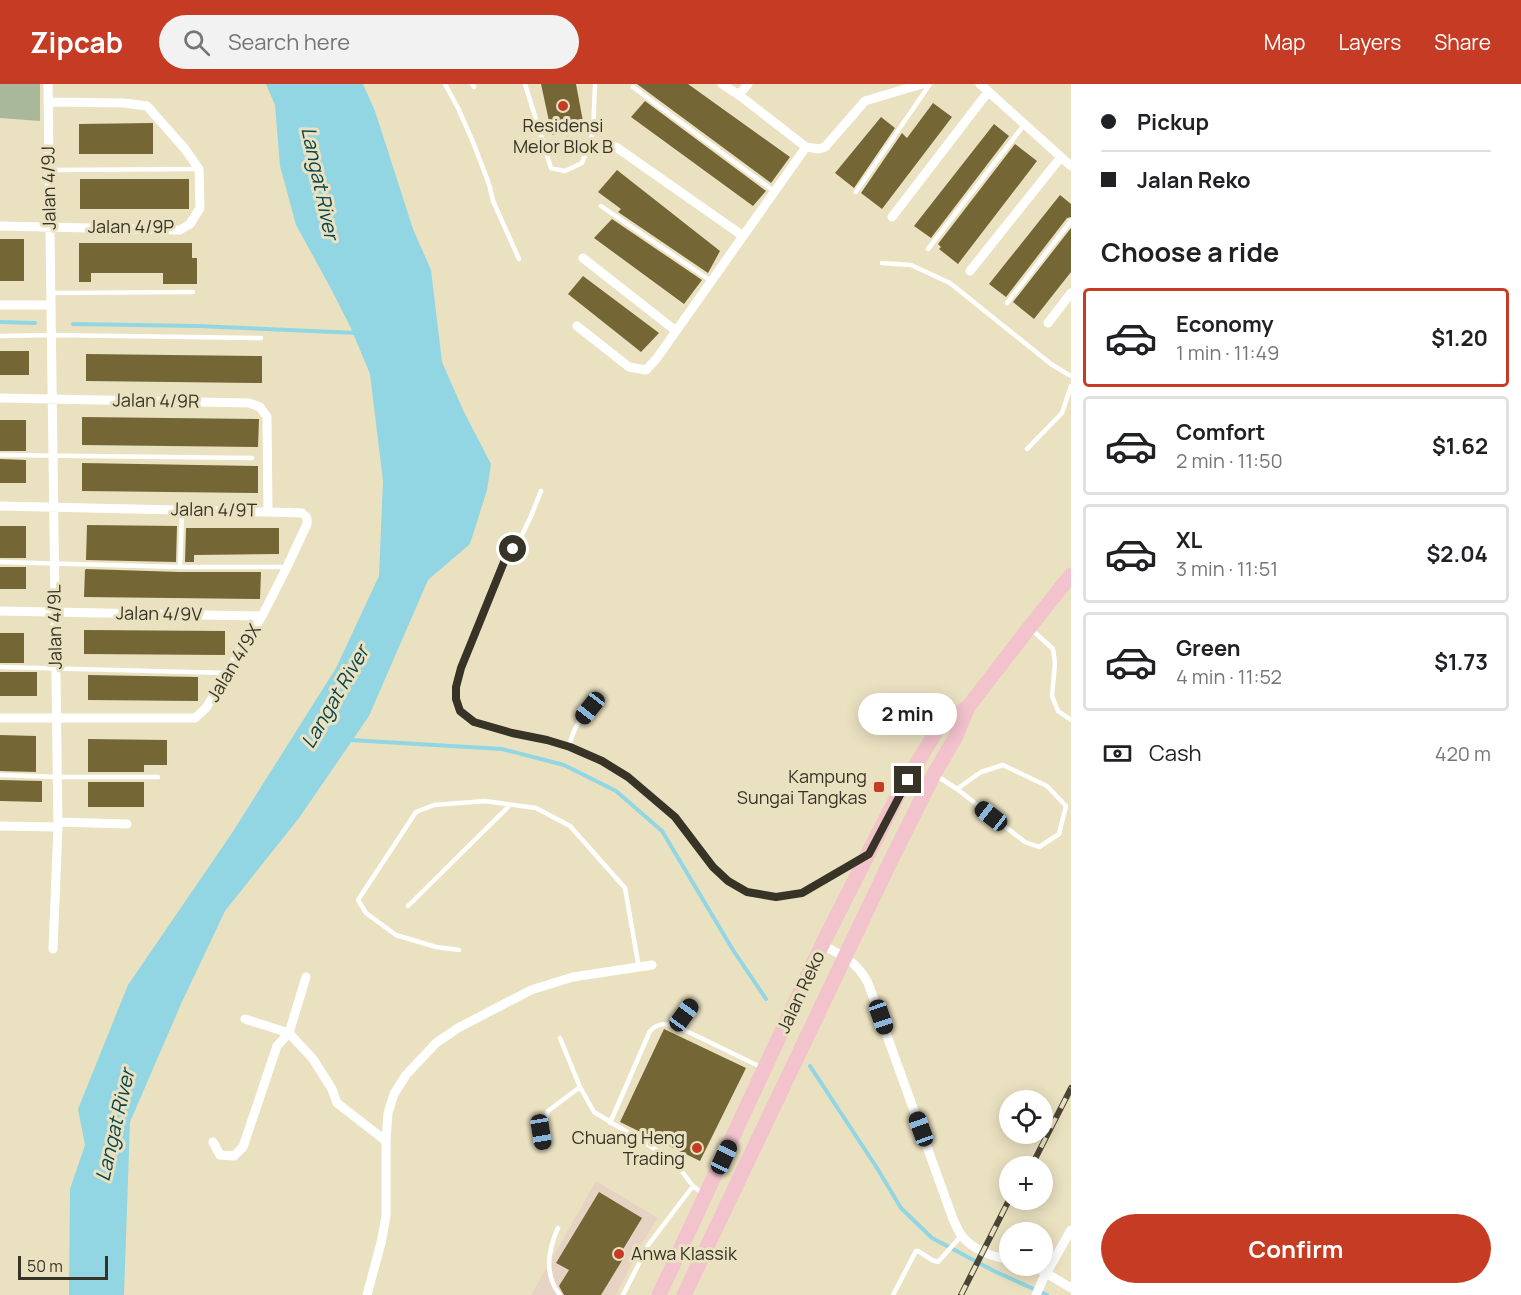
<!DOCTYPE html>
<meta charset="utf-8">
<style>
body{margin:0;font-family:Manrope,sans-serif;background:#f2f2f2;color:#202124;height:100vh;display:flex;flex-direction:column;font-size:22px;white-space:nowrap}
*{box-sizing:border-box;margin:0}
p{font-size:20px;color:#757577}
.icon{flex:none;width:33px;height:33px;fill:none;stroke:currentColor;stroke-width:2;stroke-linecap:round;stroke-linejoin:round}
.map{position:relative;flex:1;overflow:hidden}
.side{display:flex;flex-direction:column;background:#fff;width:450px}
.side>*{flex:none}
.banner{display:grid;align-content:center;height:132px;padding:0 30px;background:#fff}
.controls{position:absolute;left:999px;top:1006px;display:grid;gap:12px}
.controls a{display:grid;place-items:center;width:54px;height:54px;border-radius:50%;background:#fff;box-shadow:0 3px 15px #0003;font-size:30px}
.scale{position:absolute;left:18px;bottom:15px;width:90px;box-sizing:border-box;padding-left:6px;border:3px solid #373427;border-top:0;font-size:16px;line-height:21px;white-space:nowrap;color:#373427;-webkit-text-stroke:4px #eae1c1;paint-order:stroke}
.end{position:absolute;width:27px;height:27px;margin:-14px;border:8px solid #373427;background:#fff;box-shadow:0 0 0 3px #fff}
.from{border-radius:50%}
.bubble{position:absolute;height:42px;border-radius:21px;background:#fff;box-shadow:0 3px 15px #0003;font-size:20px;font-weight:700;line-height:42px;text-align:center}
.car{position:absolute;width:18px;height:36px;margin:-18px -9px;border-radius:8px;box-shadow:0 0 4px 2px #0007;background:linear-gradient(#222 24%,#8ab4d8 0 40%,#222 0 76%,#8ab4d8 0 86%,#222 0)}
.banner b{display:flex;align-items:center;gap:21px;height:57px;font-size:22px}
.banner b+b{border-top:2px solid #e0e0e0}
.banner i{width:15px;height:15px;background:#202124}
ul{padding:0;list-style:none}
li{display:flex;align-items:center;gap:18px;height:99px;margin:0 12px 9px;padding:0 18px;border:3px solid #e0e0e0;border-radius:6px}
li div{flex:1}
li b{display:block;font-size:22px}
li em{font-style:normal;font-weight:700}
li.active{border-color:#c63b23}
li>.icon{width:54px;height:54px;stroke-width:1.5}
h2{padding:0 30px;font-size:27px;line-height:72px}
.pay{display:flex;align-items:center;gap:15px;height:66px;padding:0 30px;font-size:22px}
.pay p{margin-inline-start:auto}
.action{display:flex;gap:12px;margin-top:auto;padding:12px 30px}
.action a{flex:1;height:69px;border-radius:36px;background:#c63b23;color:#fff;font-size:24px;font-weight:700;line-height:69px;text-align:center}
header{display:flex;align-items:center;gap:36px;box-sizing:border-box;height:84px;padding:0 30px;background:#c63b23;color:#fff}
header strong{font-size:28px}
nav{display:flex;gap:33px;margin-inline-start:auto;font-size:21px}
.search{width:420px;height:54px;background:#f2f2f2;display:flex;align-items:center;gap:15px;box-sizing:border-box;padding:0 21px;border-radius:33px;color:#757577;font-size:22px}
main{display:flex;flex:1;min-height:0}
.map>svg:first-child{display:block}
.commercial{fill:#e7d3c4}
.green{fill:#a9b89b}
.water{fill:#92d6e3}
.lines{fill:none;stroke-linecap:round;stroke-linejoin:round}
.stream{stroke:#92d6e3;stroke-width:4}
.building{fill:#746635}
.lane{stroke:#fff;stroke-width:4.5}
.street{stroke:#fff;stroke-width:9}
.primary{stroke:#f2c2cd;stroke-width:15}
.rail-casing{stroke:#4a4637;stroke-width:6}
.rail{stroke:#eae1c1;stroke-width:4;stroke-dasharray:11;stroke-linecap:butt}
.route{stroke:#373427;stroke-width:8}
.poi-dot{fill:#c63b23;stroke:#eae1c1;stroke-width:2}
.labels{text-anchor:middle;stroke-width:6;stroke-linejoin:round;paint-order:stroke}
.poi-label{font-size:18px;fill:#373427;stroke:#eae1c1;text-anchor:end}
.street-label{font-size:18px;fill:#373427;stroke:#eae1c1}
.water-label{font-size:20px;font-style:italic;fill:#05464f;stroke:#eae1c1}
</style>
<header>
<strong>Zipcab</strong>
<div class="search"><svg class="icon" aria-label="search" viewBox="0 0 24 24"><circle cx="10" cy="10" r="6"/><path d="M15 15l6 6"/></svg>Search here</div>
<nav><a>Map</a><a>Layers</a><a>Share</a></nav>
</header>
<main>
<div class="map">
<svg width="1071" height="1211" viewBox="0 0 1071 1211">
<rect width="100%" height="100%" fill="#eae1c1"/>
<path class="commercial" d="M596,1097l62,37 -16,25 -26,52h-85z"/>
<path class="green" d="M0,0h40v37l-40,-3z"/>
<path class="water" d="M266,0h97l12,27 38,118 18,41 11,92 22,50 27,52 -4,26 -17,54 -42,36 -59,136 -70,102 -74,93 -44,93 -51,118 -6,173h-55l1,-106 15,-44 -7,-36 50,-124 104,-152 104,-165 43,-92 4,-95 -13,-107 -20,-48 -21,-41 -33,-60 -16,-59 -5,-61z"/>
<g class="lines">
<path class="stream" d="M0,238l35,1
M73,240l124,2 160,7
M350,656l152,9 62,16 52,26 46,40 71,119 33,49
M810,982l67,102 24,40 31,30 64,34 51,23"/>
</g>
<path class="building" d="M541,0h35l8,43 -32,8z
M637,0h51l102,73 -19,26z
M645,17l121,90 -13,15 -122,-89z
M933,19l19,14 -70,92 -21,-16 41,-60 5,5z
M881,33l14,11 -41,60 -19,-15z
M153,39v31h-74v-30z
M994,40l15,12 -78,102 -17,-12z
M1015,60l22,17 -79,103 -19,-15 2,-2 -3,-3z
M617,86l103,81 -12,22 -90,-61 3,-3 -23,-17z
M80,95h109v30h-109z
M1060,111l11,9v13l-4,1 -61,79 -17,-13z
M612,135l90,61 -18,24 -90,-66z
M1071,144v44l-37,47 -21,-17z
M0,155h24v42h-24z
M79,159h113v15h5v26h-34v-11h-72v9h-12z
M583,192l76,57 -18,19 -73,-58z
M0,267h29v24h-29z
M86,270l176,2v27l-176,-2z
M82,333l177,2 -1,28 -176,-2z
M0,336h26v31h-26z
M0,375l26,1v23h-26z
M82,379l176,3v27l-176,-2z
M87,441l90,1 -1,36 -90,-2z
M0,442h26v32h-26z
M186,444h93v26l-85,1v7h-9z
M0,483h26v22h-26z
M86,485l94,3h81l-1,27 -176,-2 1,-27z
M84,546l141,1v24l-141,-1z
M0,549h24v30h-24z
M0,588h37v24h-37z
M88,591l110,2v24l-110,-1z
M0,651l36,1v36l-36,-1z
M88,655l79,1v25h-23v7h-56z
M0,696l42,1v21l-42,-1z
M88,698h56v25h-56z
M664,945l82,39 -46,93 -80,-39z
M599,1108l43,26 -20,33 4,3 -25,41h-37l-5,-9 10,-16 -13,-7z"/>
<g class="lines">
<path class="lane" d="M445,0l13,24 15,34 16,42 4,17 26,58
M472,0l2,3
M525,0l26,84 14,3 17,-8 11,-30 2,-49
M633,3l142,105
M49,86l150,-1
M856,108l74,-108
M601,122l110,75
M928,165l96,-124
M882,179l29,2 39,18 101,81 20,12
M51,209l142,-1
M1007,219l64,-82
M0,252l51,-1 210,3
M1027,365l35,-36 9,-27
M0,371l252,3
M541,407l-10,25 -9,19 -18,27 -43,106 -5,18v13l4,12 14,11 38,11 35,7 22,7 33,14 26,16 47,40 38,50 15,14 19,11 29,5 26,-4 59,-35
M0,478l180,5h105
M180,483l2,-57
M1031,545l22,20 2,14 -3,33 6,15 13,9
M0,583l228,6
M569,663c4,-18 13,-33 27,-44
M0,691l58,2h100
M937,692l20,13 68,53 14,5 20,-13 7,-28 -19,-20 -44,-21 -22,7 -24,17
M408,822l102,-101
M459,866l-23,-3 -40,-12 -30,-22 -8,-13 58,-88 18,-7 51,-4 51,7 34,18 55,62 14,80
M676,942l16,-22
M560,954l20,49 14,25 79,48 20,26
M610,1039l40,-92c8,-8 16,-8 26,-5l87,42
M543,1064l-2,-16 7,-21 32,-24
M558,1144c-10,22 -14,47 2,67
M623,1211l26,-51 44,-58 9,7
M893,1211l23,-44h2l14,9 6,2 24,-27"/>
<path class="street" d="M48,0l10,743 -5,122
M722,0l17,11 67,52 13,2 6,-2 40,-46 57,-17
M980,0l91,82
M739,11l9,-11
M616,63l127,89
M892,133l96,-125
M0,142l180,4 10,-6 10,-16 -1,-39 -14,-20 -38,-43 -23,-3 -76,-1
M583,174l93,73
M970,187l91,-114
M0,221h51
M1048,239l23,-30
M577,242l52,41 17,3 11,-12 149,-211
M0,314l249,5 11,4 7,10 1,95 -268,-6
M0,527l262,5
M0,634h195l11,-10 56,-92 25,-49 20,-43c1,-6 -1,-8 -5,-11l-34,-1
M58,738l69,2
M0,742l58,1
M822,861c22,11 35,17 46,38l85,236c3,6 5,12 9,17 10,13 31,22 48,23
M245,935l44,14 24,26 19,30 5,14 49,38
M213,1058l7,13 14,1 9,-9 34,-101 12,-13 17,-56
M1034,1182l37,22
M367,1211l14,-52 5,-27v-75l2,-28 6,-19 12,-19 30,-32 22,-15 73,-38 42,-13 79,-12
M1036,1211l7,-16 28,-49"/>
<path class="primary" d="M659,1211l163,-350 75,-148 41,-69 30,-21
M684,1211l208,-437 42,-84 21,-36 13,-31 61,-79 42,-53"/>
<defs>
<path id="rail" d="M1031,1083l40,-79
M961,1211l49,-97"/>
</defs>
<use href="#rail" class="rail-casing"/>
<use href="#rail" class="rail"/>
</g>
<g class="lines">
<path class="route" d="M513,465l-9,13 -43,106 -5,19v12l4,12 14,11 38,11 35,7 23,7 32,14 26,16 47,40 38,50 15,14 19,11 29,5 26,-4 67,-39 39,-74"/>
</g>
<g class="poi-dot">
<circle cx="563" cy="22" r="6"/>
<rect x="873" y="697" width="12" height="12" rx="3"/>
<circle cx="697" cy="1064" r="6"/>
<circle cx="619" cy="1170" r="6"/>
</g>
<g class="labels">
<g class="poi-label">
<text x="563" y="48" text-anchor="middle">Residensi<tspan x="563" dy="21">Melor Blok B</tspan></text>
<text x="867" y="699">Kampung<tspan x="867" dy="21">Sungai Tangkas</tspan></text>
<text x="685" y="1060">Chuang Heng<tspan x="685" dy="21">Trading</tspan></text>
<text x="631" y="1176" text-anchor="start">Anwa Klassik</text>
</g>
<g class="street-label">
<text transform="translate(49 104) rotate(-91)" y="6">Jalan 4/9J</text>
<text x="131" y="149">Jalan 4/9P</text>
<text transform="translate(156 317) rotate(1)" y="6">Jalan 4/9R</text>
<text transform="translate(214 426) rotate(1)" y="6">Jalan 4/9T</text>
<text transform="translate(159 530) rotate(1)" y="6">Jalan 4/9V</text>
<text transform="translate(55 543) rotate(-91)" y="6">Jalan 4/9L</text>
<text transform="translate(234 579) rotate(-59)" y="6">Jalan 4/9X</text>
<text transform="translate(801 908) rotate(-65)" y="6">Jalan Reko</text>
</g>
<g class="water-label">
<text transform="translate(320 99) rotate(78)" y="7">Langat River</text>
<text transform="translate(335 613) rotate(-60)" y="7">Langat River</text>
<text transform="translate(115 1041) rotate(-77)" y="7">Langat River</text>
</g>
</g>
</svg>
<div class="controls">
<a><svg class="icon" aria-label="locate" viewBox="0 0 24 24"><circle cx="12" cy="12" r="6"/><path d="M12 2v4M12 18v4M2 12h4M18 12h4"/></svg></a>
<a>+</a>
<a>−</a>
</div>
<div class="scale">50 m</div>
<i class="end from" style="left:513px;top:465px"></i>
<i class="end" style="left:908px;top:696px"></i>
<div class="bubble" style="left:858px;top:609px;width:99px">2 min</div>
<i class="car" style="left:590px;top:624px;rotate:218deg"></i>
<i class="car" style="left:991px;top:732px;rotate:308deg"></i>
<i class="car" style="left:684px;top:931px;rotate:36deg"></i>
<i class="car" style="left:881px;top:933px;rotate:161deg"></i>
<i class="car" style="left:921px;top:1045px;rotate:340deg"></i>
<i class="car" style="left:541px;top:1048px;rotate:171deg"></i>
<i class="car" style="left:724px;top:1073px;rotate:25deg"></i>
</div>
<section class="side">
<div class="banner">
<b><i class="from"></i>Pickup</b>
<b><i></i>Jalan Reko</b>
</div>
<h2>Choose a ride</h2>
<ul>
<li class="active"><svg class="icon" aria-label="car" viewBox="0 0 24 24"><path d="M5 17H2v-5l4-1 3-4h7l3 4 3 1v5h-3M9 17h6M6 11h13"/><circle cx="7" cy="17" r="2"/><circle cx="17" cy="17" r="2"/></svg><div><b>Economy</b><p>1 min · 11:49</p></div><em>$1.20</em></li>
<li><svg class="icon" aria-label="car" viewBox="0 0 24 24"><path d="M5 17H2v-5l4-1 3-4h7l3 4 3 1v5h-3M9 17h6M6 11h13"/><circle cx="7" cy="17" r="2"/><circle cx="17" cy="17" r="2"/></svg><div><b>Comfort</b><p>2 min · 11:50</p></div><em>$1.62</em></li>
<li><svg class="icon" aria-label="car" viewBox="0 0 24 24"><path d="M5 17H2v-5l4-1 3-4h7l3 4 3 1v5h-3M9 17h6M6 11h13"/><circle cx="7" cy="17" r="2"/><circle cx="17" cy="17" r="2"/></svg><div><b>XL</b><p>3 min · 11:51</p></div><em>$2.04</em></li>
<li><svg class="icon" aria-label="car" viewBox="0 0 24 24"><path d="M5 17H2v-5l4-1 3-4h7l3 4 3 1v5h-3M9 17h6M6 11h13"/><circle cx="7" cy="17" r="2"/><circle cx="17" cy="17" r="2"/></svg><div><b>Green</b><p>4 min · 11:52</p></div><em>$1.73</em></li>
</ul>
<div class="pay"><svg class="icon" aria-label="cash" viewBox="0 0 24 24"><path d="M3 7h18v10H3z"/><circle cx="12" cy="12" r="2"/></svg>Cash<p>420 m</p></div>
<div class="action"><a>Confirm</a></div>
</section>
</main>
